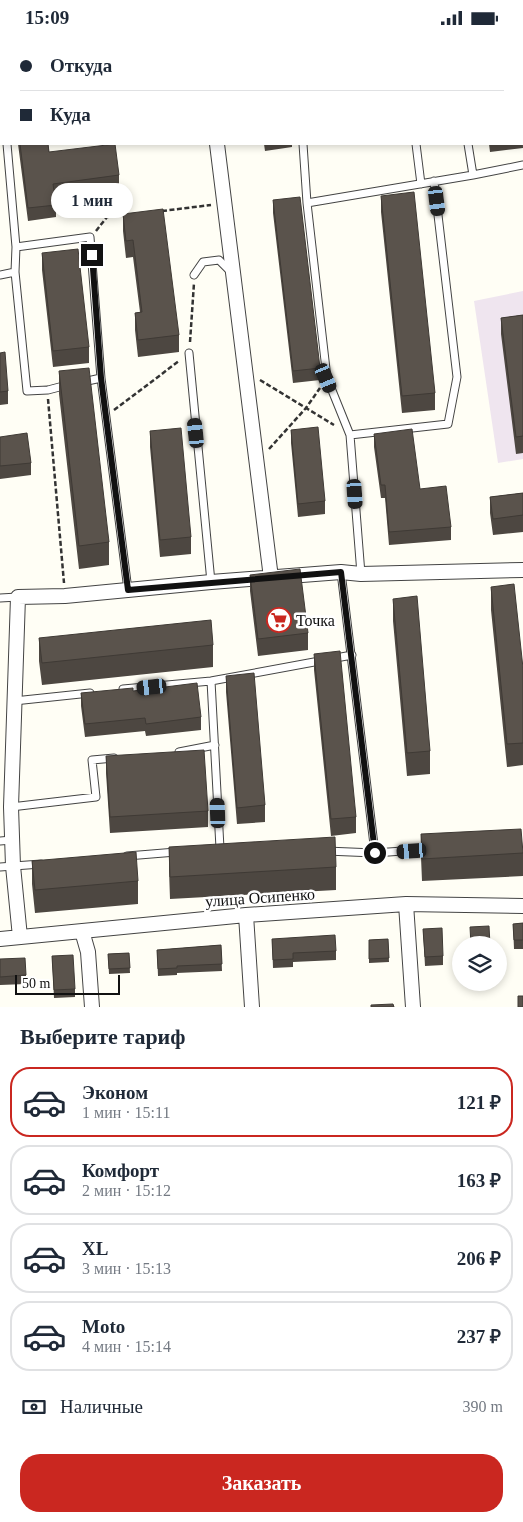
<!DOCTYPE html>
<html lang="ru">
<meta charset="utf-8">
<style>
body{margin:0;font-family:"Times New Roman",serif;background:#f6f6f7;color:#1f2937;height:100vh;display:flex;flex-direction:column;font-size:19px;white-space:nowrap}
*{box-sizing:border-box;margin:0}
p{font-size:16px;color:#747a83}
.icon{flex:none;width:28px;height:28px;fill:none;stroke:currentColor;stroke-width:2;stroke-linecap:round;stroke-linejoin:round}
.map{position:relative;height:972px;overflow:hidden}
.drawer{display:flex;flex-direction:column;background:#fff;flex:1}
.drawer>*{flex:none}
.banner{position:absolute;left:0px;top:0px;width:524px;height:110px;box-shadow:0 2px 8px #0003;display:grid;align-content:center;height:110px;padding:0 20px;background:#fff}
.fabs{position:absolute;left:452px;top:901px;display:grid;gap:10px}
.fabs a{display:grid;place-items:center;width:55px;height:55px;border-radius:50%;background:#fff;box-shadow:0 2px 8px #0003;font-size:25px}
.scale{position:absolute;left:15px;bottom:12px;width:105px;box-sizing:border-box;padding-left:5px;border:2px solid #111;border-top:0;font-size:14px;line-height:18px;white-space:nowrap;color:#111;-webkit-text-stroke:4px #fff;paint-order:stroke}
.end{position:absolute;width:22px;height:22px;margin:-11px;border:6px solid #111;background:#fff;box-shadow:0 0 0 2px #fff}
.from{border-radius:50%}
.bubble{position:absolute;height:35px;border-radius:18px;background:#fff;box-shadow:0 2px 8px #0003;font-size:16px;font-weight:800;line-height:35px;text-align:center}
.car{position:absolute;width:15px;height:30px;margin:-15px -8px;border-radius:6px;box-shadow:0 0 4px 1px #0007;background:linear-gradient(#222 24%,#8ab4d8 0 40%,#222 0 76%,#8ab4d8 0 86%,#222 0)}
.banner b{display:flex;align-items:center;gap:18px;height:48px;font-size:19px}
.banner b+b{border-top:1px solid #e0e1e3}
.banner i{width:12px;height:12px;background:#1f2937}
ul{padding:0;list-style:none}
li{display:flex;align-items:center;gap:15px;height:70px;margin:0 10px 8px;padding:0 10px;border:2px solid #e0e1e3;border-radius:20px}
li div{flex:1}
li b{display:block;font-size:19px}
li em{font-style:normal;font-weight:800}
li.active{border-color:#ca2720}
li>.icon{width:45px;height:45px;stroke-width:1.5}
h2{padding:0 20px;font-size:22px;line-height:60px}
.pay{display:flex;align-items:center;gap:12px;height:55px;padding:0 20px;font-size:19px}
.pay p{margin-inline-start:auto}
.action{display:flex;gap:10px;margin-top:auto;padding:10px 20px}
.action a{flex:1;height:58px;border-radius:20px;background:#ca2720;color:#fff;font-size:20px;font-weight:800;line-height:58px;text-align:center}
.status{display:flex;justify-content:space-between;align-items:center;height:35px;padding:0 25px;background:#fff;direction:ltr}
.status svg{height:14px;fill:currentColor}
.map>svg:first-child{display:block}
.industrial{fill:#efe5ef}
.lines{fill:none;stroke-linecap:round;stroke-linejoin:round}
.service-casing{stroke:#444;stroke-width:9}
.minor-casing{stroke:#444;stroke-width:16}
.path{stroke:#333;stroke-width:2.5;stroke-dasharray:5 2.5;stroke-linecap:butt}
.service{stroke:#fff;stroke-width:7}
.minor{stroke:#fff;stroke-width:14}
.wall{fill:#4d4741}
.building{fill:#5a534c;stroke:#3f3a35}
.route{stroke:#111;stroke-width:6}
.labels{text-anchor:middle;stroke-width:5;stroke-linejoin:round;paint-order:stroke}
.poi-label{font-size:16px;fill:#111;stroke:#fff;text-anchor:start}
.street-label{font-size:16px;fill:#111;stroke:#fff}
</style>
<div class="status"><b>15:09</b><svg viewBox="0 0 49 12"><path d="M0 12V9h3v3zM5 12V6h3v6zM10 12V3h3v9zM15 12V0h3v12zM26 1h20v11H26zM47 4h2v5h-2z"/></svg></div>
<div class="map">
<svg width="523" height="972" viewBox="0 0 523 972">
<rect width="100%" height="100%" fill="#fffef5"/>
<path class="industrial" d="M523,256v168l-25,4 -24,-162z"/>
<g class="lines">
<defs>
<path id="service" d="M290,0v1
M522,13h1
M7,109l9,103
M303,109l4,59 20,175 23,57 11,139
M416,109l5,40
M468,109l5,31 50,-10
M307,168l166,-28
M0,240l15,-3
M194,240l9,-13 16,-2 13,13
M189,318l22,229
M83,347l18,-4 27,212
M67,350l-19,5 -21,1 -12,-119 1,-25 74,-10 11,141
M350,400l98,-11 9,-47 -23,-196
M341,537l34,281
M0,563l18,-1
M211,646l9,167
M123,654l88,-8 141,-26
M14,666l76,-8
M179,717l36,-7
M11,772l85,-10 -4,-37 22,-2
M0,806l12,-1
M326,816l49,2 55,-4
M127,821l49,-4
M0,832l41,-3"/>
<path id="minor" d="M203,0l1,1
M217,109l54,434
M406,869l7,103
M246,880l6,92
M82,896l6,21 4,55
M20,902l-7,-71 -2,-59 7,-210 47,-1 146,-14 130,-10 20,2 162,-4
M0,904l246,-24 160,-11 117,2"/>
</defs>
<use href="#service" class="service-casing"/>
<use href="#minor" class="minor-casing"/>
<path class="path" d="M474,1v-1
M162,176l49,-6
M96,196l11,-14 17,-2
M190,307l4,-59
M260,345l74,45
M48,364l16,184
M114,375l65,-49
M269,414l37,-41 14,-20"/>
<use href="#service" class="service"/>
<use href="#minor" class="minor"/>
</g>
<path class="wall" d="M0,0l1,1v38h-1z
M522,67l1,46 -33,4 -1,-8h33z
M18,109h30l1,8 70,23v13l-64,9 1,8v12l-28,4z
M264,109h28v3l-27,4z
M381,161l54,197v17l-33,3 -21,-201z
M273,165l47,168v12l-27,3 -20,-170z
M123,179l56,121v17l-41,5 -3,-27v-17l5,-1 -7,-55 -7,1 -3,-27z
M42,218l47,94v16l-36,4 -11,-97z
M523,280v138l-7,1 -15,-120v-16z
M0,318l8,38v13l-8,1z
M59,336l50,171v23l-30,4 -20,-175z
M291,395l34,71v13l-27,3 -7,-74z
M150,396l41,106v17l-31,3 -10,-110z
M374,399l77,93v13l-62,5 -4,-47h-4l-7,-51z
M0,402l31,26v12l-31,4z
M523,458v39l-30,3 -3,-22v-16z
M250,540l58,58v17l-50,6 -8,-65z
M491,552l32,81v97l-16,2 -16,-157z
M393,564l37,152v23l-23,2 -14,-155z
M39,603l174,7v22l-171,18 -3,-24z
M314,619l42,163v16l-25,3 -17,-166z
M226,641l39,129v17l-28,2 -11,-132z
M133,656l68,26v13l-55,6 -1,-5 -60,6 -4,-31v-13z
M106,721l102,55v16l-98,6 -4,-60z
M421,799l102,19v23l-101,5 -1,-24z
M169,812l167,20v23l-166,9 -1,-29z
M32,826l106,20v23l-103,9 -3,-29z
M523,888v26h-9l-1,-25z
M423,894l20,27v9l-18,1z
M272,904l64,12v9l-43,2v5l-20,1z
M388,904l1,23 -20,1v-23z
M221,910l1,26 -45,2v2l-19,1 -1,-26z
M129,918l1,20 -21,1 -1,-20z
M52,921l23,33v8l-21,1z
M0,924l26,16v9l-26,1z"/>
<path class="building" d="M0,0h10v1h-9v25h-1z
M53,0h98v1h-98z
M253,0h28v1h-28z
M522,67l1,4 -1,26z
M20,109h28l1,8 66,-8 4,31 -66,9 3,21 -28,3z
M414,157l21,201 -33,3 -21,-200z
M300,162l20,171 -27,3 -20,-171z
M163,174l16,126 -41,5 -3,-27 7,-1 -9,-72 -7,1 -3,-27z
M78,214l11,98 -36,4 -11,-98z
M523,280v121l-7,1 -15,-119z
M5,317l3,39 -8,1v-39z
M89,333l20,174 -30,4 -20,-175z
M318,392l7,74 -27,3 -7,-74z
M181,393l10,109 -31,3 -10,-109z
M412,394l8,60 26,-3 5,41 -62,5 -4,-47h-4l-7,-51z
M27,398l4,30 -31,3v-29z
M523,458v22l-30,4 -3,-22z
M300,534l8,64 -50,6 -8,-64z
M514,549l9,84v75l-16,1 -16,-157z
M417,561l13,155 -23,2 -14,-154z
M211,585l2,25 -171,18 -3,-25z
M340,616l16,166 -25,2 -17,-165z
M254,638l11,132 -28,3 -11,-132z
M197,648l4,34 -55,7 -1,-6 -60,6 -4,-31 52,-5v3z
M204,715l4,61 -98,6 -4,-61z
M521,794l2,24 -101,6 -1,-25z
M335,802l1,30 -166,10 -1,-30z
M136,817l2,29 -103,9 -3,-29z
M523,888v17h-9l-1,-16z
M489,891l1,19h-19l-1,-18z
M442,893l1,28 -18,1 -2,-28z
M335,900l1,16 -43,2v6l-20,1 -1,-21z
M388,904l1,19 -20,1v-19z
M221,910l1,19 -45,2v2l-19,1 -1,-19z
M129,918l1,15 -21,1 -1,-15z
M73,920l2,34 -21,1 -2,-34z
M25,923l1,17 -26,2v-18z
M518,961h5v11h-5z
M393,969l1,3h-23v-2z"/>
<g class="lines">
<path class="route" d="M92,220l9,123 27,212 213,-18 34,281"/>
</g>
<defs>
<symbol id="supermarket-ring" viewBox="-11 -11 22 22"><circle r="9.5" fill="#fff" stroke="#ca2720" stroke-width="1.5"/><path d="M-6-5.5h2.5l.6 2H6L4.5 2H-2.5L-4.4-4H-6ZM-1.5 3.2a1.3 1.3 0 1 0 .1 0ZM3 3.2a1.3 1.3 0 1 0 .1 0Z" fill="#ca2720"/></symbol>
</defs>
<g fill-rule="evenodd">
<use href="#supermarket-ring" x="265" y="571" width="28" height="28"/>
</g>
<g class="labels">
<g class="poi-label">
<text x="296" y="591">Точка</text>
</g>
<g class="street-label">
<text transform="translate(260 862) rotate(-4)" y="6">улица Осипенко</text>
</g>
</g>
</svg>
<div class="fabs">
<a><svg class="icon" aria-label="layers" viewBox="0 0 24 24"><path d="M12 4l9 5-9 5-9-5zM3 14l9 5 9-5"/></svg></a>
</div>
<div class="scale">50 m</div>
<i class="end from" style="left:375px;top:818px"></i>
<i class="end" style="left:92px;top:220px"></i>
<div class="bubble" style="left:51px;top:148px;width:82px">1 мин</div>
<i class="car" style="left:437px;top:166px;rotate:173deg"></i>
<i class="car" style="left:326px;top:343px;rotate:157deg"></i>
<i class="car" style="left:196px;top:398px;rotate:354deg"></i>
<i class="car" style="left:355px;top:459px;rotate:176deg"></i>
<i class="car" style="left:152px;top:652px;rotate:264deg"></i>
<i class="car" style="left:218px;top:778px;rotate:358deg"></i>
<i class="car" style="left:412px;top:816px;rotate:266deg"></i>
<div class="banner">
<b><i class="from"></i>Откуда</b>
<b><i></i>Куда</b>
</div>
</div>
<section class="drawer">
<h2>Выберите тариф</h2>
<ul>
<li class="active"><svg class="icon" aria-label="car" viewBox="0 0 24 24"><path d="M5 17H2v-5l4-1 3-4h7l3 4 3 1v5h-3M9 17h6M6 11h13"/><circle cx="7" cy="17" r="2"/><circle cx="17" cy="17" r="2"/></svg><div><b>Эконом</b><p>1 мин · 15:11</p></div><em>121 ₽</em></li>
<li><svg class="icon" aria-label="car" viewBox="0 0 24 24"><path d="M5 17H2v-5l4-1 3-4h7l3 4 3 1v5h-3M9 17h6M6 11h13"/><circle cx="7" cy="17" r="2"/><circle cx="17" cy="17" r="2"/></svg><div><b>Комфорт</b><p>2 мин · 15:12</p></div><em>163 ₽</em></li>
<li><svg class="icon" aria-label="car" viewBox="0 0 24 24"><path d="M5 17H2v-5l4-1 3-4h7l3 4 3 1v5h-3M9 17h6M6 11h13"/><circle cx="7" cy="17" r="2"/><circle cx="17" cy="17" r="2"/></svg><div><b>XL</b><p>3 мин · 15:13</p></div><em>206 ₽</em></li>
<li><svg class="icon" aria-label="car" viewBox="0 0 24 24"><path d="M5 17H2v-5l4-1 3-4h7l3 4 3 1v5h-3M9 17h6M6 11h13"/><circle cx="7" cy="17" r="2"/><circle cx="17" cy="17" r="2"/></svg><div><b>Moto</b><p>4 мин · 15:14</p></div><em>237 ₽</em></li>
</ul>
<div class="pay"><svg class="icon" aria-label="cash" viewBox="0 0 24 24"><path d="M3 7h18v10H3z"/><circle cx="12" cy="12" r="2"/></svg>Наличные<p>390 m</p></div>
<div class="action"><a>Заказать</a></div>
</section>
